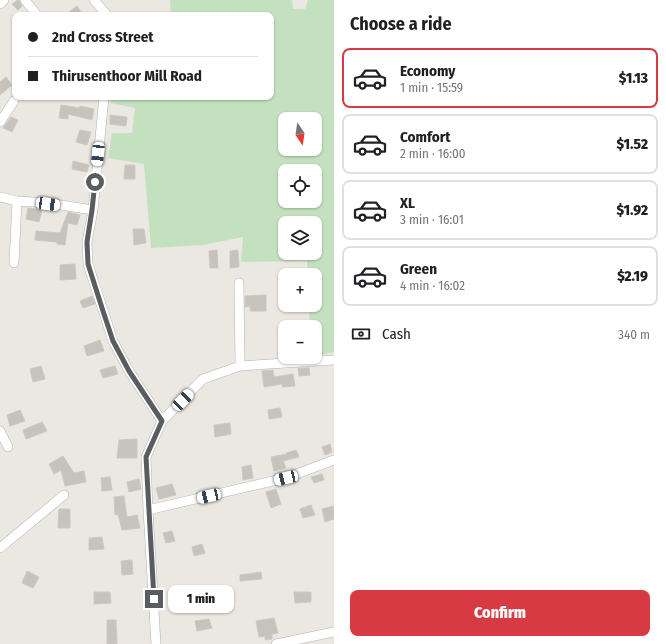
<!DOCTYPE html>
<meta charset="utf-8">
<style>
body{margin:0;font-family:"Fira Sans Condensed",sans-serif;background:#f6f6f6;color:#202124;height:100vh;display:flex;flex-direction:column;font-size:15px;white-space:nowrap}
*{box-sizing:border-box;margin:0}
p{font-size:13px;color:#757577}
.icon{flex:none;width:22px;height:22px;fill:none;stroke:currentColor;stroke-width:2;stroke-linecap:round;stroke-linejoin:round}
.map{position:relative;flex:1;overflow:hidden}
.sheet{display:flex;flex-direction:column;background:#fff;width:332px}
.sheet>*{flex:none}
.hud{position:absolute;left:12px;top:12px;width:262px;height:88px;border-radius:8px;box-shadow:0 1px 3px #0004;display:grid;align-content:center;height:88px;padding:0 16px;background:#fff}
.needle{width:26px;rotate:167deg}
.fabs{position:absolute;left:278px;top:112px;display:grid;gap:8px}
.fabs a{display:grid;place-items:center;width:44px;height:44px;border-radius:8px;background:#fff;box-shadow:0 1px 3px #0004;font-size:20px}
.end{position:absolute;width:18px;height:18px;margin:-9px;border:5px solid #595d60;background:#fff;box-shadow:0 0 0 2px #fff}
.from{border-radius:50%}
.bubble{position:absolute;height:28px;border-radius:8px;background:#fff;box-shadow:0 1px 3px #0004;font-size:13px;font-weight:800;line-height:28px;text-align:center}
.car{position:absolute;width:12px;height:24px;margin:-12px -6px;border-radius:5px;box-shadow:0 0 3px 1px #0007;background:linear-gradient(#fff 24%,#345 0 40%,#fff 0 76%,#345 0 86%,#fff 0)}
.hud b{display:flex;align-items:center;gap:14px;height:38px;font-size:15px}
.hud b+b{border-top:1px solid #e0e0e0}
.hud i{width:10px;height:10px;background:#202124}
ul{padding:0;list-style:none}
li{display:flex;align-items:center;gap:12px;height:60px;margin:0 8px 6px;padding:0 8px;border:2px solid #e0e0e0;border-radius:8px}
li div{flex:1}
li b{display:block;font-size:15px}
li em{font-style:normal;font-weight:800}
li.current{border-color:#d83a43}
li>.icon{width:36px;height:36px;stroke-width:1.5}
h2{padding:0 16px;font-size:18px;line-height:48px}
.pay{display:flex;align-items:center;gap:10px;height:44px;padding:0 16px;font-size:15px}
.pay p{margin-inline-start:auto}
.action{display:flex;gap:8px;margin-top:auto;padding:8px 16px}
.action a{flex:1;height:46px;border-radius:8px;background:#d83a43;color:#fff;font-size:16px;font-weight:800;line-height:46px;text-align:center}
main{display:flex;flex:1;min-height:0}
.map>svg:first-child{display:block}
.green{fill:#c4e1bf;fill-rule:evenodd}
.building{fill:#c6c2bd;stroke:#cfc8c0}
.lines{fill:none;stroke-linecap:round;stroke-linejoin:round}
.minor-casing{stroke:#b1b4b7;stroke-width:10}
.minor{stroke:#fff;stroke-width:9}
.route{stroke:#595d60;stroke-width:5}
</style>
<main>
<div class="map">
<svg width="334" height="644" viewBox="0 0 334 644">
<rect width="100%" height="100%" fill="#ebe7e1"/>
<path class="green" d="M170,0h122l1,9h12l3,-9h26v352l-19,4v-29h-5l-1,-22h6v-30h-7l-1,-14 -66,1 2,-25 -40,8 -52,3 -7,-84 -36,-6 4,-25h20l3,-25 -24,-5 1,-6h159v-82h-100zM285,119h30v30h-30zM285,171h30v30h-30zM285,223h30v30h-30z"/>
<path class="building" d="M18,0h1l3,6 -4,4 -6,-6z
M77,6l6,9h-18z
M6,77l6,8 -12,10v-13z
M61,105l18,3 1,-2 14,3 -2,11 -24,-6v5l-9,-1z
M110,115l17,2 -1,9 -16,-2z
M11,117l7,3 -6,12 -9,-4z
M80,130l11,2 -4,13 -11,-3z
M73,161l16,4 -2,7 -15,-3z
M125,165h10v14h-11z
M28,208l14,2 -3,12 -13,-3z
M68,212l12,3 -3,10 -9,-2 -3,22 -8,-1v-2l-22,-2 1,-9 24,2z
M133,229h11l2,14 -12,2z
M217,250l1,18h-8l-1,-17z
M238,250l1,17 -9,1v-17z
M75,264l1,15 -16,1v-15z
M266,295v16h-16v-5l-5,1v-11z
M92,296l3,8 -12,4 -3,-7z
M100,340l4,11 -17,5 -3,-10z
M41,366l4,13 -12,3 -3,-13z
M115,366l3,8 -15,4 -3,-8z
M298,368h11l1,7 -11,1z
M273,370l1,7 19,-3 2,12 -12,1 -1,-3 -18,3 -2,-16z
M280,408l2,9 -13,2 -1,-9z
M20,410l5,11 -15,5 -3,-11z
M42,422l5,9 -21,8 -3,-9z
M230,423l1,11 -16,3 -1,-12z
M137,439v19h-20l2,-18z
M330,444l2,8 -7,3 -3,-8z
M296,450l3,7 -16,4 3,7 -12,3 -3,-14 16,-3 -1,-1z
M63,456l11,17 10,-2 2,11 -21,4 -4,-16 -7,4 -5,-10z
M251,465l2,13 -10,2 -1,-13z
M322,474l2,6 -10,3 -3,-6z
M110,477l2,13 -10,1 -1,-13z
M139,479l2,10 -12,3 -2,-10z
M172,484l4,11 -17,4 -3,-11z
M276,489l5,15 -10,4 -5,-16z
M124,496l3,21 10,-2 3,13 -18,2 -4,-16 -3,1 -1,-18z
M311,505l4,10 -12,3 -3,-9z
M333,506l1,13 -9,3 -3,-13z
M59,509h11v19h-12z
M172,531l3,10 -9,2 -3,-10z
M102,537l2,12 -15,1v-12z
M202,544l3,9 -11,3 -2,-9z
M132,560l1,14 -11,1 -1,-14z
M27,571l12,6 -6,11 -11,-5z
M261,572l1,7 -22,2v-6z
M94,592h16l1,11 -17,1z
M294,592h17v10l-16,1z
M274,618l4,15 -6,1v5l-7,1v-4l-6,1 -3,-16z
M209,619l3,9 -15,3 -2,-10z
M107,620h9l1,24h-10z"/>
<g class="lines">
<defs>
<path id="minor" d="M25,0l12,15
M94,0l13,15
M0,4l4,-4
M104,97l-11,113 -6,32 1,22 25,77 16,30 33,50
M0,122l14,-21
M0,197l17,4 31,2 45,7
M14,263l3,-62
M239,283l1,83
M0,431l8,16
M148,510l138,-32 48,-18
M0,548l64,-53
M156,644l-8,-134 -2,-53 16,-36 41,-42 37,-13 94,-6
M276,644l58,-12"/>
</defs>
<use href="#minor" class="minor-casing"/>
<use href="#minor" class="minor"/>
</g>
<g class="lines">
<path class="route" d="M95,182l-3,28 -5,32 1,22 14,44 11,33 16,30 33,50 -16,36 8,142"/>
</g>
</svg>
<div class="fabs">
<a><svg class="needle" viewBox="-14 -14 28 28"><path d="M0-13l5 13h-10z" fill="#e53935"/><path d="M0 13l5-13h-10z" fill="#757577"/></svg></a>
<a><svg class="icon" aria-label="locate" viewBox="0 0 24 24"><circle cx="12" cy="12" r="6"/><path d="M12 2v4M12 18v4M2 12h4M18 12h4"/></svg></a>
<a><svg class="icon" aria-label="layers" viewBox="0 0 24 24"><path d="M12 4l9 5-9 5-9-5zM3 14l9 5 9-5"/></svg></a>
<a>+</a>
<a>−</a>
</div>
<i class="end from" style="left:95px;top:182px"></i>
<i class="end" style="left:154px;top:599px"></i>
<div class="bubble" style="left:168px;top:585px;width:66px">1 min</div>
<i class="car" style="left:98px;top:154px;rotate:186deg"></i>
<i class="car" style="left:48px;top:204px;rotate:98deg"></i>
<i class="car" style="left:183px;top:400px;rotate:44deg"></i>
<i class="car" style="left:286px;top:478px;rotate:257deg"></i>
<i class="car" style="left:209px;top:496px;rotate:257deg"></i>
<div class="hud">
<b><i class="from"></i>2nd Cross Street</b>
<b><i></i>Thirusenthoor Mill Road</b>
</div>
</div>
<section class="sheet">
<h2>Choose a ride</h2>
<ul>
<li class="current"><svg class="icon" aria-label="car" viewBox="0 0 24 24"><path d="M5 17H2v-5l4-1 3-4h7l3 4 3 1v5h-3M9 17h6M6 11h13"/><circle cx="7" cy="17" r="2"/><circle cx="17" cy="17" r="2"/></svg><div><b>Economy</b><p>1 min · 15:59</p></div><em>$1.13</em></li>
<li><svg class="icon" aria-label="car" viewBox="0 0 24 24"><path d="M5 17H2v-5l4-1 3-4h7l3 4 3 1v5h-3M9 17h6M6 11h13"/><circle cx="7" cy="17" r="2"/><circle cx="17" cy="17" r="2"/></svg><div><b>Comfort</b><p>2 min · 16:00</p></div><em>$1.52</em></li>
<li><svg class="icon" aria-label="car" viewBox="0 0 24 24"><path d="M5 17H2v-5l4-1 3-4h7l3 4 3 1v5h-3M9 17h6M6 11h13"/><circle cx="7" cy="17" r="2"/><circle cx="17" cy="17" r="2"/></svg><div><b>XL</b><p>3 min · 16:01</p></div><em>$1.92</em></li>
<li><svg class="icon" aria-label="car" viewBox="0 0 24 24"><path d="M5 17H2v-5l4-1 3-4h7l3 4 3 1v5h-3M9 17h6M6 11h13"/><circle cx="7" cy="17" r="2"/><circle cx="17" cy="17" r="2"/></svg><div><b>Green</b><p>4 min · 16:02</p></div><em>$2.19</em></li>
</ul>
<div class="pay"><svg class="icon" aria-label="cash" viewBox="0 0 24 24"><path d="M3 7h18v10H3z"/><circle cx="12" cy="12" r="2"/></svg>Cash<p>340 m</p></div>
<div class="action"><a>Confirm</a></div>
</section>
</main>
